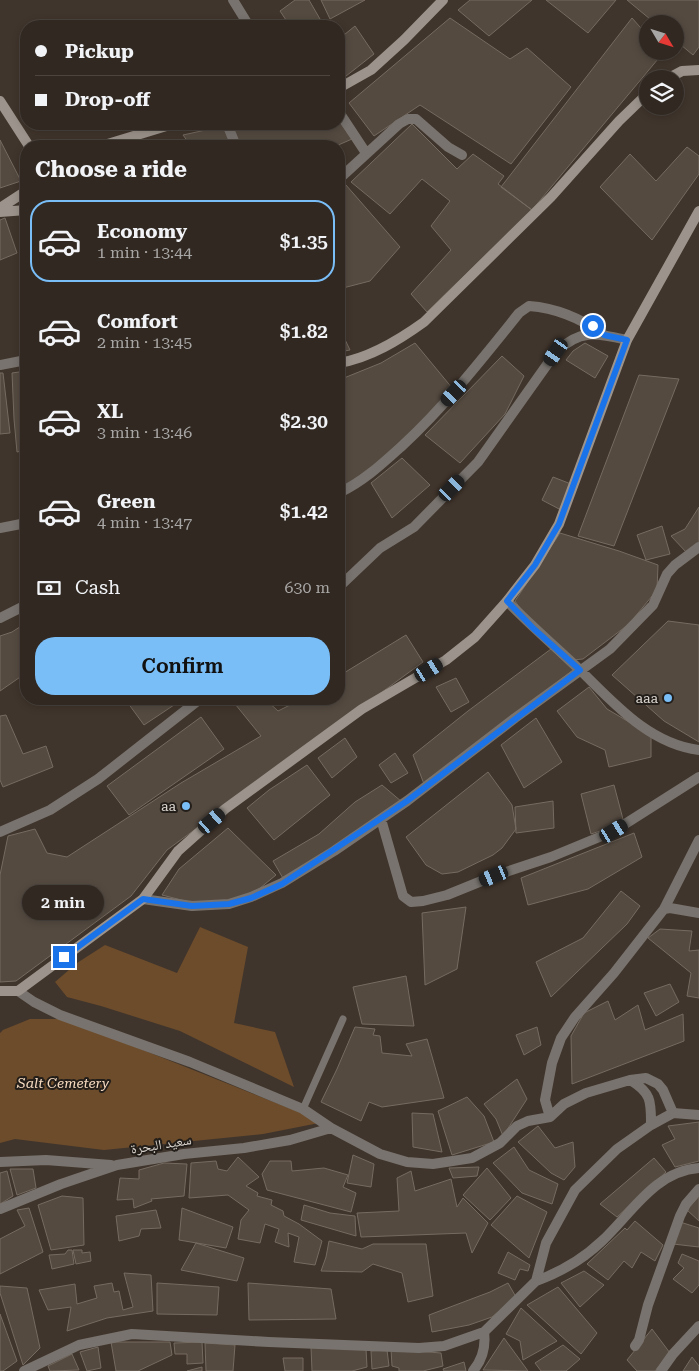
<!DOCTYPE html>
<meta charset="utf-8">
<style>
body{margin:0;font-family:"Roboto Serif","Noto Naskh Arabic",serif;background:#38302a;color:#f1f3f6;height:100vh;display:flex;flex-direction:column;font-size:19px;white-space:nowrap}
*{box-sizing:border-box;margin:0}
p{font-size:16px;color:#a8a6a5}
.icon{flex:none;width:28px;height:28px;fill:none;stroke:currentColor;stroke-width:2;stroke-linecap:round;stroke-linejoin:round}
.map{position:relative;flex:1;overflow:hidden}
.panel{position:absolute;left:20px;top:140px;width:325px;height:565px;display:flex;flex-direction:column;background:#302821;border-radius:20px;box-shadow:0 2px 8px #0003,0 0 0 1px #4b443f}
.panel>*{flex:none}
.banner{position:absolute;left:20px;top:20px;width:325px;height:110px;border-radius:20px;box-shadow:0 2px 8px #0003,0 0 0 1px #4b443f;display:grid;align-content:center;height:110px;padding:0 15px;background:#302821}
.needle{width:32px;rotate:128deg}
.tools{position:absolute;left:639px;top:15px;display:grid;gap:10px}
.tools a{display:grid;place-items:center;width:45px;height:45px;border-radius:50%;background:#302821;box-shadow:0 2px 8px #0003,0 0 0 1px #4b443f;font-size:25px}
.end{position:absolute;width:22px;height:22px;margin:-11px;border:6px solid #1a73e8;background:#fff;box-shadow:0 0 0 2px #fff}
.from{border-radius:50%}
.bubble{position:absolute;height:35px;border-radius:18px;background:#302821;box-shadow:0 2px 8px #0003,0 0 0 1px #4b443f;font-size:16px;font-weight:600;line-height:35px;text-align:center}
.car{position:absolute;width:15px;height:30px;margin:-15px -8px;border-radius:6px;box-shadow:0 0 4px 1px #0007;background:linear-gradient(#222 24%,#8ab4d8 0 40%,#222 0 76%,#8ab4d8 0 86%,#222 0)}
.banner b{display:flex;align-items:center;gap:18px;height:48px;font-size:19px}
.banner b+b{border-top:1px solid #4b443f}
.banner i{width:12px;height:12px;background:#f1f3f6}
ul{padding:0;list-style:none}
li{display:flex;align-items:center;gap:15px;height:82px;margin:0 10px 8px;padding:0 5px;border:2px solid transparent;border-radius:20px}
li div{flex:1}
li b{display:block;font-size:19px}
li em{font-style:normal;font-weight:600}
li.on{border-color:#7abef8}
li>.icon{width:45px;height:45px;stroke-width:1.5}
h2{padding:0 15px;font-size:22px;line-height:60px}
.pay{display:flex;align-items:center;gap:12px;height:55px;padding:0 15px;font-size:19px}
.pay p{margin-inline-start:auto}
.button{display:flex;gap:10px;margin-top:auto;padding:10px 15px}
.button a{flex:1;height:58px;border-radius:20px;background:#7abef8;color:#111;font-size:20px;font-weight:600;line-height:58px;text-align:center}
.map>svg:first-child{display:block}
.green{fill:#6d4c2b}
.building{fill:#544a40;stroke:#766b60}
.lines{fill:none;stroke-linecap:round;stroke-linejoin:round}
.lane{stroke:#78736e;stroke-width:7}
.street{stroke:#78736e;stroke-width:10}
.secondary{stroke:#9c948c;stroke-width:10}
.route{stroke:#1a73e8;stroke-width:6}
.poi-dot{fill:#7abef8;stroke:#231e19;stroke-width:2}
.labels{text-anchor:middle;stroke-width:4;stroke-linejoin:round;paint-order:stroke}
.poi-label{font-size:14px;fill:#dad4ce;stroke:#231e19;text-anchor:end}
.park-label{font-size:14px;font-style:italic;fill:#f6dac0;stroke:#231e19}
.street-label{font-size:14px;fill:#dad4ce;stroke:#231e19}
</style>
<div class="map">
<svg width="699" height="1371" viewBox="0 0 699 1371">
<rect width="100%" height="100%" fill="#40352c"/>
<path class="green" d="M200,927l48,20 -14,76 41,9 19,55 -114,-56 -79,-25 -34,-9 -12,-15 22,-19 28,-18 72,28z
M30,1019h35l259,103 -61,12 -159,16 -89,-11 -15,4v-110l3,-3z"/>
<path class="building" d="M295,0h14l11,19 -11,7h-19l-10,-15z
M321,0h44l-35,19z
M470,0h62l-43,36 -31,-26z
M546,0h70l-28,33z
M627,0h72v47l-6,8 -18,-15v-16h-19z
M450,18l60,41 17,-11 44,39 -60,77 -91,-59 -46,31 -25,-33z
M632,18l16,18v15h13l2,2 -131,157 -31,-23z
M355,26l19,28 -33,26 -2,-4v-37z
M339,121l13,18 -16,7h-145l-8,-11 50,-11h106z
M412,124l45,45 16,-15 31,22 -6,8 34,26 -105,102 -16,-18 40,-44 -20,-24 19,-25 -28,-22 -32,35 -39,-32z
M0,140l21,41 -21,7z
M687,147l12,9v18l-47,66 -52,-53 30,-33 26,27z
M339,177l61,70 -30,34 -31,8z
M5,218l12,35 -17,7v-40z
M339,327l11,23 -11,2z
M415,343l38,46 -35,36 -37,35 -30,23 -12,6v-109l42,-17z
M585,343l23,13 -13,22 -29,-18 7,-9z
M502,356l22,20 -19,38 -45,49 -35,-28z
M26,371v79l-9,2 -3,-33 -2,-46z
M0,373h3l7,60 -10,1z
M639,375l40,4 -65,167 -36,-10z
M402,458l28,27 -38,33 -21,-35z
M553,477l18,7 -10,26 -19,-10z
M699,507v38l-12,8 -16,-17 14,-7z
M662,526l8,28 -24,6 -9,-25z
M560,533l59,18 39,14 -1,25 -28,34 -46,35 -10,1 -46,-42 -12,-17z
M668,621l31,4v117l-35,-21 -52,-46z
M26,623v50l-26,18v-55l12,-4z
M406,635l17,27 -256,188 -36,46 -115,85 -16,1v-107l8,-39 27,-7 12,24 20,4 114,-74 80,-47 -30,-37h34l13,12 24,-12h37v-23z
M551,649l22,21 -149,114 -11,-29 55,-44z
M456,678l13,24 -18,10 -15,-25z
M589,687l18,22 44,26v22l-42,10 -4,-17 -28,-13 -20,-26z
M125,699h58l-39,26z
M6,715l17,39 23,-8 7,21 -50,20 -3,-7v-64z
M201,717l23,32 -95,66 -22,-29z
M536,718l26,44 -38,26 -23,-43z
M345,738l12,19 -25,21 -14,-20z
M395,753l13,20 -17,10 -12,-18z
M307,765l23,30 -56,45 -27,-32 22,-18z
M488,772l24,33 4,24 -14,19 -9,7 -35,17 -16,2 -16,-9 -20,-28z
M382,785l20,17 -118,78 -11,-19 46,-27 36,-32z
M614,785l10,38 -33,11 -10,-40z
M553,801l1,27 -38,5 -1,-26z
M228,828l48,47 -22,18 -27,8 -30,3 -35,-9 17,-26z
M634,833l8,24 -54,32 -60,16 -7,-27z
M621,891l19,15 -13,18 -76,73 -15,-35 47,-24z
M466,907l-9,62 -32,16 -3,-72z
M660,929l32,2 -3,20 10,-1v48l-12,-2 4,-23 -43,-35z
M406,976l8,50 -52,-2 -9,-37z
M670,984l9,18 -23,14 -12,-23z
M608,1001l7,19 23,-15 7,25 38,-16 1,27 -112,43 -1,-48 13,-23z
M355,1027l20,2 -2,6 7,1 2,17 30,3 -6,-12 21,-5 17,59 -62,9 -13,-5 -8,19 -40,-19 16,-33z
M537,1027l4,18 -17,10 -8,-20z
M517,1079l10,20 -24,37 -7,-17 -12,-15z
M467,1097l17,19 10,26 -42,13 -14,-44z
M412,1113l21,1 9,38 -29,-5z
M699,1122v39l-24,6 -13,-22 13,-6 -7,-13z
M538,1126l17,22 18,-6 2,25 -11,13 -13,-7 -33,-31z
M514,1147l15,23 29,14 -6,20 -30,-11 -29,-30z
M353,1155l21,9 -3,23 -24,-4z
M238,1157l21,20 -13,9 12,7 -1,3 15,4 -1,5 12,6 1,5 15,8 23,17 -7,24 -21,-3 5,-25 -11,-4 1,14 -14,-5 4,-13 -14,-5 -5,19 -22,-4 3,-19 8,-10 -21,-15 -39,3 2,-35 25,-2 2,8 9,2z
M654,1158l12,14 -49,45 -17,-13z
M270,1161h21l1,10 32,-3 24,7 -5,12 13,6 -5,19 -84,-22 -5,-16z
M164,1163l23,1 -3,32 -33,3 1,2 -18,7 -1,-9 -16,1 3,-22 19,1v-9z
M479,1167l-2,9 -24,2 -4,-10z
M487,1168l24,30 -21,22 -27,-25z
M10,1169h23l3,19 -19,7z
M7,1171l6,25 -13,8v-31z
M411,1171l4,20 36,-12 6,28 6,-9 25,25 -16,30 -6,-20 -105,4 -4,-24 42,-2 -2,-33z
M62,1196l21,2 1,47 -33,5 -13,-45z
M517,1196l30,16 -18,46 -38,-33z
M699,1196v25l-12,-11z
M304,1205l26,8 25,3 1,20 -55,-16z
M29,1208l14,44 -43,22v-35l25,-13 -8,-16z
M182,1208l51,19 -7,21 -47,-8z
M156,1210l5,18 -20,1 -2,7 -20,5 -3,-25z
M635,1221l28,24 -8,16 -14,-9 -9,16 -8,-7 -16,19 -21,-16 38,-36 2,2z
M680,1222l19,6v19l-26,-3z
M329,1241l33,8 11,-5h53l7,52 -25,6 -6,-29 -29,-9 -11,8 -41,-1 5,-14z
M196,1243l48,15 -7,23 -56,-11z
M68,1250h4l2,14 -22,5 -3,-14 16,-1z
M73,1250h9v3l8,-1 1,9 -15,3z
M508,1252l22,13 -2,6 -8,-2 -5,11 -17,-7z
M682,1254l17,7v24l-7,8 -19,-14 11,-11 -6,-5z
M584,1271l20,14 -24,22 -19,-24z
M124,1273l27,2 2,36 -46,7 -40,13 4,-24 -23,3 -9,-20 36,-6 2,20 20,-6 -3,-12 18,-3 2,9 5,-1 4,19 10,-3z
M157,1283l62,4 -2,28 -60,-1z
M248,1283l83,6 5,30 -87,1z
M508,1283l8,14 -24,20 -23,8 -37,7 -3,-17 61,-23z
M0,1286l27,2 13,60 -17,17 -23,-72z
M558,1287l39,46 -16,21 -54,-49z
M521,1308l36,33 -34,19 -3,-19 -14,-7z
M0,1314l17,47 -14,10h-3z
M652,1329l18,24 -15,18h-18l-10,-11z
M504,1338l24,33 -45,-1z
M111,1342h59l2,13 -34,16h-22z
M202,1342l1,21 -16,1v-10h-12l-1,-11z
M205,1343l30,2 -2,26h-27z
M563,1345l17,14 -14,12h-25l-6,-8z
M98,1347l3,21 -14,3 -7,-19z
M311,1347l55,2 1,18 -15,4h-40z
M391,1349l50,4 2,13 -20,5h-24v-3l-7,-2z
M387,1350l2,16 -17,3 -1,-18z
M72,1354l7,16 -29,1 -2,-5z
M692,1357l7,9v5h-16z
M283,1358h20v13h-18z
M464,1362l2,9h-22l-1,-2z
M202,1367v4h-15z"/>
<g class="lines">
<path class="lane" d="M303,1109l40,-90"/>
<path class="street" d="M233,0l16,26
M339,112l27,41
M227,124l9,22
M339,179l60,-55 9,-5h8l32,28 14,8
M0,365l26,-5
M339,493c25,-12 43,-29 64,-48 43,-40 79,-86 116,-132l10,-7c27,2 53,13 75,29
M0,528l26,-5
M339,587l41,-39 34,-21 64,-65 78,-110c24,-23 40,-19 71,-12
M507,601c23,24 49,46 73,69 34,33 69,74 119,80
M0,618l26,-13
M381,819l22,77 8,6 12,-1 24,-6 47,-19 57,-19 63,-26 85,-54
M0,832l50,-22 48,-31 102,-80
M143,899l49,7 37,-2 22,-7 31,-14 52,-32 73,-50 108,-83 95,-69 43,-44 14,-31 8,-9 24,-18
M664,909l6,-1 29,5
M18,991l16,11 26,13 130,47 113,47 28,19 49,26 27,8 26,2 39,-6 28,-15 17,-17 11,-5 22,-4 14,-13 22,-11 44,-13 16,-2 12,6 5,6 10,23
M630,1080c22,13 21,22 21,45
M550,1117l-5,-17 7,-37 9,-25 14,-21 39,-44 50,-64 35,-69
M0,1162l46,-2 65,5
M0,1209l61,-25 56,-19 67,-11 60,-6 46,-8 41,-12
M536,1281c25,-9 47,-22 66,-40 29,-27 53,-70 97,-73
M635,1346l4,-6 9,-35 32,-89 6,-12 13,-15
M24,1371l55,-26 53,-11 137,8 150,6 25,-2 40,-14 52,-51 10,-38 29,-53 42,-41 34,-24 22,-12 26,2
M473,1371c10,-12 13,-24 11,-39
M661,1371l12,-17 26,-28"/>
<path class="secondary" d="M667,79l15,-8 17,-1
M339,88l32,-18 33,-30 39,-40
M0,101l29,45
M101,146l72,-22
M0,208l26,-17
M0,212l26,-2
M339,363c31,-5 60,-23 85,-41l127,-125 68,-76 29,-28
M0,991h18l125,-92 35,-48 47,-42 137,-100 84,-49 29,-23 32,-36 28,-36 24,-41 68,-184 72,-129"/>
</g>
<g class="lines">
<path class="route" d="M64,957l79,-58 49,7 37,-2 22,-6 31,-14 125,-83 173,-131 -46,-41 -27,-28 28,-36 24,-41 68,-184 -23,-5 -11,-9"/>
</g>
<g class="poi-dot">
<circle cx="668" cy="698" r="5"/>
<circle cx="186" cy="806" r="5"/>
</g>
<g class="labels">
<g class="poi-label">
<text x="658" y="703">aaa</text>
<text x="176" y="811">aa</text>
</g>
<g class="park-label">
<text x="63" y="1088">Salt Cemetery</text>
</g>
<g class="street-label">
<text transform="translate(161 1144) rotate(-9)" y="5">سعيد البحرة</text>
</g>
</g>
</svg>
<div class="tools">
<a><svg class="needle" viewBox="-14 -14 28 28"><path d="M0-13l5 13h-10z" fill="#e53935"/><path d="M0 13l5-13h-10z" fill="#a8a6a5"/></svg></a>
<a><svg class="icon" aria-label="layers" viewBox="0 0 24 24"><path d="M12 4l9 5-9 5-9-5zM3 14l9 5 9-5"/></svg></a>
</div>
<i class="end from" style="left:593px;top:326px"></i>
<i class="end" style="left:64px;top:957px"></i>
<div class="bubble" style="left:22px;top:885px;width:82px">2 min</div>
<i class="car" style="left:556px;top:352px;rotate:215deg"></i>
<i class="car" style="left:454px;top:393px;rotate:223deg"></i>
<i class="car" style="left:452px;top:488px;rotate:44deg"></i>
<i class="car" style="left:429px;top:670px;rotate:59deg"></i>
<i class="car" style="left:212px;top:821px;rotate:49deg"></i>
<i class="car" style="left:614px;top:831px;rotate:59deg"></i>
<i class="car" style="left:494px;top:876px;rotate:248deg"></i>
<div class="banner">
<b><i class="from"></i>Pickup</b>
<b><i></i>Drop-off</b>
</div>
<section class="panel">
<h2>Choose a ride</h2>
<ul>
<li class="on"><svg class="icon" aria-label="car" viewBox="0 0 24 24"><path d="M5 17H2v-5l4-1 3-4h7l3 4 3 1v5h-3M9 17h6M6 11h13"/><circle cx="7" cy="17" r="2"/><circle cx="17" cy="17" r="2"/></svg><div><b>Economy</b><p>1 min · 13:44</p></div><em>$1.35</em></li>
<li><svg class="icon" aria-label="car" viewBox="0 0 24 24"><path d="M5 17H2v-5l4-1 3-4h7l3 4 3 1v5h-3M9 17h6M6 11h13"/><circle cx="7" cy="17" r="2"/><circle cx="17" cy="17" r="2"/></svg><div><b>Comfort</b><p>2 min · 13:45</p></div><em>$1.82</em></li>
<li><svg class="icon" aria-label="car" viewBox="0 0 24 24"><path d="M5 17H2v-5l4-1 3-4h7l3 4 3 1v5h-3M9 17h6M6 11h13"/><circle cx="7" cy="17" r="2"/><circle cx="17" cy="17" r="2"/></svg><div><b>XL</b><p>3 min · 13:46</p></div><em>$2.30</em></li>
<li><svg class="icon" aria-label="car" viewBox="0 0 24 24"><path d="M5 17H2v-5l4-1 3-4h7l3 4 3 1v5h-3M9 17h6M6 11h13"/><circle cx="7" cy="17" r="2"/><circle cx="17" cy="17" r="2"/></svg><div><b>Green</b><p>4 min · 13:47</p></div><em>$1.42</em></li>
</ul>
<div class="pay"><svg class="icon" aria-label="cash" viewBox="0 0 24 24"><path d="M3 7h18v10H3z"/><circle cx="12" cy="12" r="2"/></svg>Cash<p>630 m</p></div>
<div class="button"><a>Confirm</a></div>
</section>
</div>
